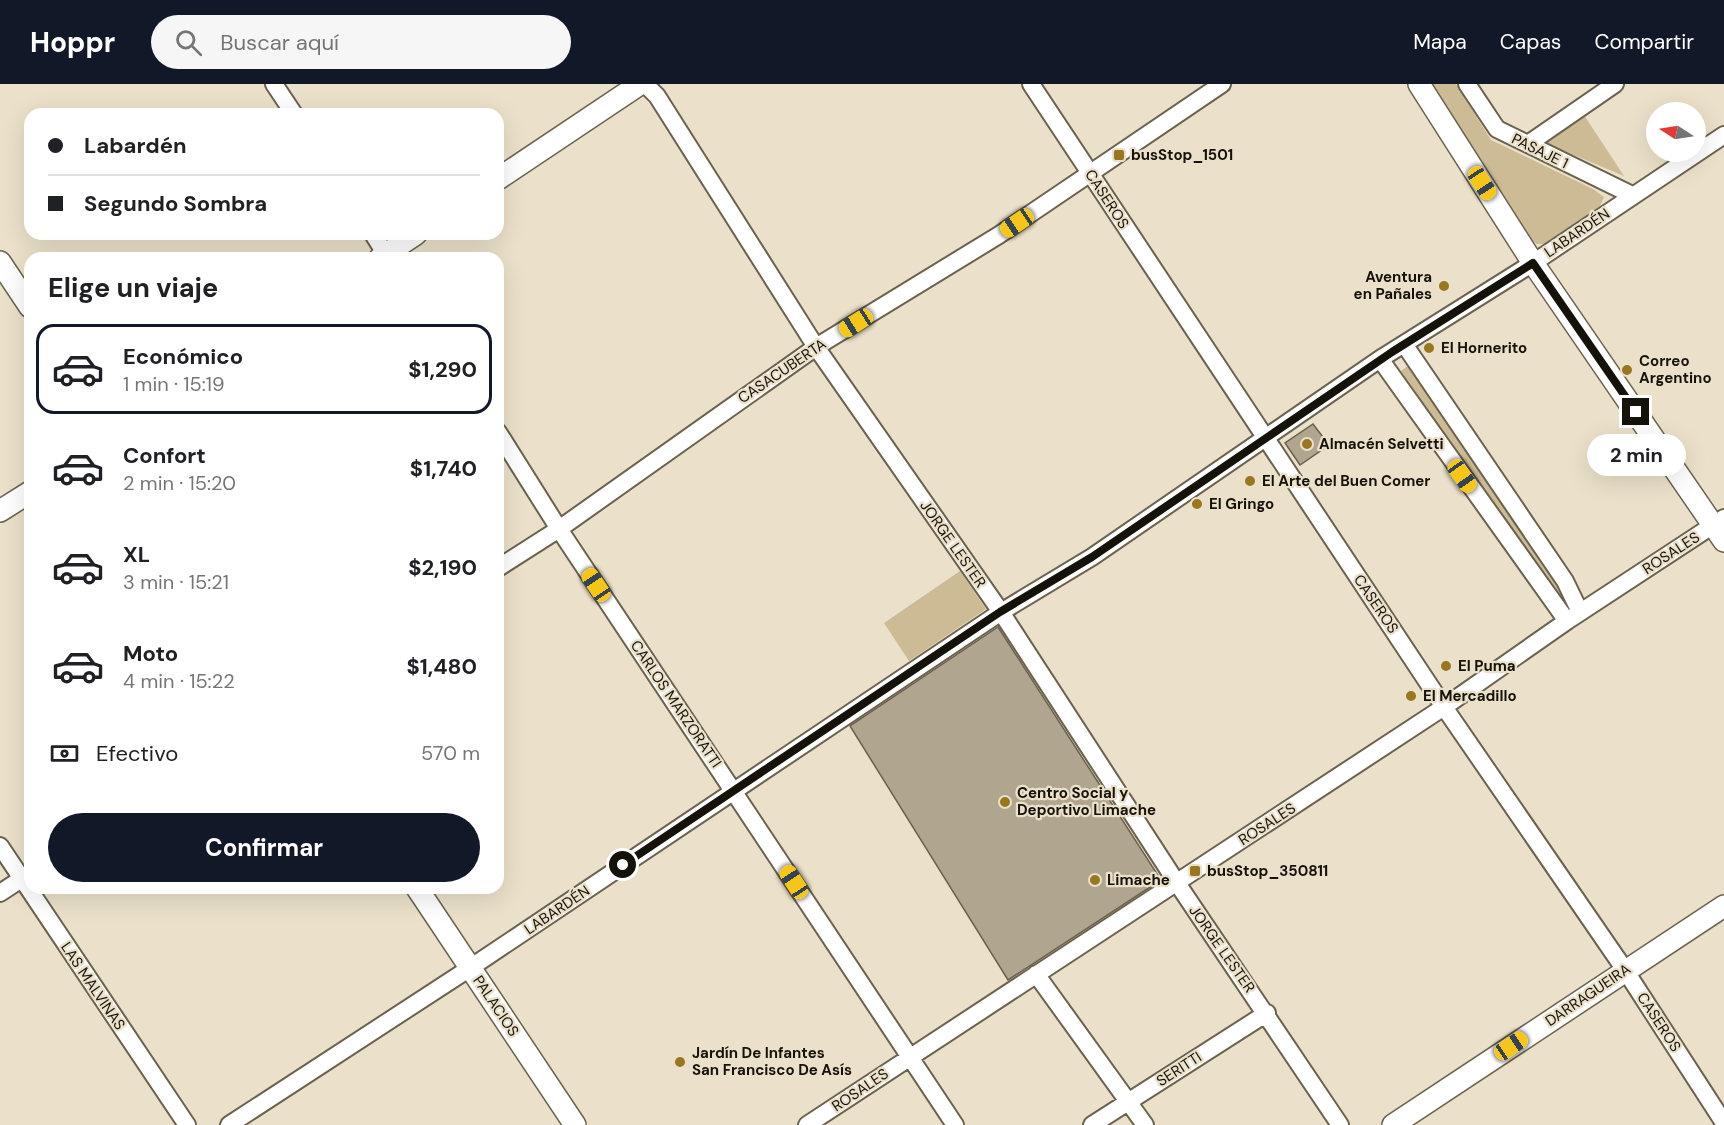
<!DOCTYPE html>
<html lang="es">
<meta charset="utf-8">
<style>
body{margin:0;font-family:"DM Sans",sans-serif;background:#f6f6f6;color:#202124;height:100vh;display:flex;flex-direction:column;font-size:22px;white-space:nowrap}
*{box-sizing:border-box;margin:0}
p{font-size:20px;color:#757577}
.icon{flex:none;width:33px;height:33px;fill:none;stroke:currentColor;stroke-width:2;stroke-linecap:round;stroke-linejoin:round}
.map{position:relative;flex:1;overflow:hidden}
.details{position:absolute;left:24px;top:168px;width:480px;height:642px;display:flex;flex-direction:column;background:#fff;border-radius:18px;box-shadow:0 6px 24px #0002}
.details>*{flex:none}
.top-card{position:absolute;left:24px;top:24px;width:480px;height:132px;border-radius:18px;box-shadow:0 6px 24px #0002;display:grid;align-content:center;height:132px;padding:0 24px;background:#fff}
.needle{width:39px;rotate:282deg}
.controls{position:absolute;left:1646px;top:18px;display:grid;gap:12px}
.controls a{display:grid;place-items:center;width:60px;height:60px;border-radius:50%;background:#fff;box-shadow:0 6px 24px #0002;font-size:30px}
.end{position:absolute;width:27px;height:27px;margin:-14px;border:8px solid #15120a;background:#fff;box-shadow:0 0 0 3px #fff}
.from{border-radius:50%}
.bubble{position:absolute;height:42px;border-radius:21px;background:#fff;box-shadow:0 6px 24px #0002;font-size:20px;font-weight:700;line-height:42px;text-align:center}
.car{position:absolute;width:18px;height:36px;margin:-18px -9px;border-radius:8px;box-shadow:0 0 4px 2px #0007;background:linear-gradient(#f5c518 24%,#345 0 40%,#f5c518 0 76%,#345 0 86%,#f5c518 0)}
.top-card b{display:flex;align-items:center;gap:21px;height:57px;font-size:22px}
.top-card b+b{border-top:2px solid #e0e0e0}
.top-card i{width:15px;height:15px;background:#202124}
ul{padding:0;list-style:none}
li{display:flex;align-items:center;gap:18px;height:90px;margin:0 12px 9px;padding:0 12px;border:3px solid transparent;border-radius:18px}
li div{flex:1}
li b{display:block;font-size:22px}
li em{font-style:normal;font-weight:700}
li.on{border-color:#111827}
li>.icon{width:54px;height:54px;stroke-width:1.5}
h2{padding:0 24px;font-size:27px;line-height:72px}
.pay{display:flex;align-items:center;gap:15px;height:66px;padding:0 24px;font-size:22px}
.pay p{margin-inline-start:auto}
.action{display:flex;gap:12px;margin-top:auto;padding:12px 24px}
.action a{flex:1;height:69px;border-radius:36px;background:#111827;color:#fff;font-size:24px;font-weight:700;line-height:69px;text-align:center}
header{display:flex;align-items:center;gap:36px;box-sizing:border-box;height:84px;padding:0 30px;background:#111827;color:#fff}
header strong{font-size:28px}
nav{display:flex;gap:33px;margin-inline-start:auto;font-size:21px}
.search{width:420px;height:54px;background:#f6f6f6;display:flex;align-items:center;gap:15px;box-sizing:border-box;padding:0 21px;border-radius:33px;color:#757577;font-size:22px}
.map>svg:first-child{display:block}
.green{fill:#ccbb95}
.building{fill:#b0a690;stroke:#69604c;stroke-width:1.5}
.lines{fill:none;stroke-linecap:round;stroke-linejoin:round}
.minor-casing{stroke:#6b624e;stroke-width:20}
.tertiary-casing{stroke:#6b624e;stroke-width:24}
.minor{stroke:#fff;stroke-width:16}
.tertiary{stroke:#fff;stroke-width:21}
.route{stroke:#15120a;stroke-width:8}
.poi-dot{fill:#987720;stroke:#ebe1ca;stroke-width:2}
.labels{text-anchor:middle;stroke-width:4.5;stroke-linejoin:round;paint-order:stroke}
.street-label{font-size:15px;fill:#15120a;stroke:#ebe1ca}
.poi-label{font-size:15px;font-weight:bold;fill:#15120a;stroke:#ebe1ca;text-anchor:start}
</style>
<header>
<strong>Hoppr</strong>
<div class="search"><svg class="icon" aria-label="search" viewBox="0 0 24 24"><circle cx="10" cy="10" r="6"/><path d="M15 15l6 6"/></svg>Buscar aquí</div>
<nav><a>Mapa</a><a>Capas</a><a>Compartir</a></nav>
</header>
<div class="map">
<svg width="1724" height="1041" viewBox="0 0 1724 1041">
<rect width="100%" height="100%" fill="#ebe1ca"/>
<path class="green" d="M1427,0h29l35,56 102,49 11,8 -4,9 -54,38h-9l-6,-4z
M1584,31l40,61 -81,-34z
M1409,281l156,230 -8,5 -156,-229z
M960,487l26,38 -77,52 -25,-38z"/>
<path class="building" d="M1313,340l16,21 -29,20 -15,-22z
M998,543l163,253 -153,100 -158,-254z"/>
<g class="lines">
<defs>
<path id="minor" d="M274,0l20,30
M645,0l12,12 159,251 185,265 176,271 163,242
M1031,0l413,623 181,263 99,153
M1467,0l30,45 135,66
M1528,60l87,-60
M373,150l15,24
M1404,260l161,237 15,31
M1380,275l187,262
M498,348l61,97 396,596
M498,484l61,-39 257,-182 183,-112 223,-151
M0,762l187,279
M0,809l29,-19
M1036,890l109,151
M229,1041l241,-157 531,-356 91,-55 288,-198 153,-96 191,-128
M807,1041l637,-418 123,-86 157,-103
M1092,1041l175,-112"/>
<path id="tertiary" d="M1419,0l114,179 191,278
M498,95l142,-95
M380,174l36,-24
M0,178l30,45
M0,427l30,-19
M417,804l158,237
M1393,1041l331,-219"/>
</defs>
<use href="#minor" class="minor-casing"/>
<use href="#tertiary" class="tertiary-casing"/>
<use href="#minor" class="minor"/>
<use href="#tertiary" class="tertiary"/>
</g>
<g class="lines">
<path class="route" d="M623,781l377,-253 92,-55 300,-205 141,-89 103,149"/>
</g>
<g class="poi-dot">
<rect x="1113" y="65" width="12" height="12" rx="3"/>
<circle cx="1444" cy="202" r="6"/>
<circle cx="1429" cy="264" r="6"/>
<circle cx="1627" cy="286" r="6"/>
<circle cx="1307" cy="360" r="6"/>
<circle cx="1250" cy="397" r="6"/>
<circle cx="1197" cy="420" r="6"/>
<circle cx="1446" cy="582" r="6"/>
<circle cx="1411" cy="612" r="6"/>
<circle cx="1005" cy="718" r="6"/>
<rect x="1189" y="781" width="12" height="12" rx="3"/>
<circle cx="1095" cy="796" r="6"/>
<circle cx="680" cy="978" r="6"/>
</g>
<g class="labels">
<g class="street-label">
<text transform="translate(1540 67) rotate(26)" y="5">PASAJE 1</text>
<text transform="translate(1107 115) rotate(57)" y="5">CASEROS</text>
<text transform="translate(1577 149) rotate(-34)" y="5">LABARDÉN</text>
<text transform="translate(782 287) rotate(-34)" y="5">CASACUBERTA</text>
<text transform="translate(953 460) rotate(55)" y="5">JORGE LESTER</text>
<text transform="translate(1671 469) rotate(-33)" y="5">ROSALES</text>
<text transform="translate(1376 520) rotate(56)" y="5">CASEROS</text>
<text transform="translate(676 620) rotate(56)" y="5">CARLOS MARZORATTI</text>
<text transform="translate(1267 740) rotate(-33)" y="5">ROSALES</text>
<text transform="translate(557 826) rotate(-34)" y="5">LABARDÉN</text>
<text transform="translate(1222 865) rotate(55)" y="5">JORGE LESTER</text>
<text transform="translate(93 902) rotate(56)" y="5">LAS MALVINAS</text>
<text transform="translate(1588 911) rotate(-34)" y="5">DARRAGUEIRA</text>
<text transform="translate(496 922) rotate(56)" y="5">PALACIOS</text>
<text transform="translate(1659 938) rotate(57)" y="5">CASEROS</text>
<text transform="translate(1179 985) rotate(-33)" y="5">SERITTI</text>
<text transform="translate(860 1006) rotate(-34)" y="5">ROSALES</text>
</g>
<g class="poi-label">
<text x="1131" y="76">busStop_1501</text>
<text x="1432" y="198" text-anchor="end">Aventura<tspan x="1432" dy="17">en Pañales</tspan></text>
<text x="1441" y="269">El Hornerito</text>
<text x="1639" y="282">Correo<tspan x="1639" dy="17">Argentino</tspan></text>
<text x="1319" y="365">Almacén Selvetti</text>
<text x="1262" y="402">El Arte del Buen Comer</text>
<text x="1209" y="425">El Gringo</text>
<text x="1458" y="587">El Puma</text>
<text x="1423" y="617">El Mercadillo</text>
<text x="1017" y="714">Centro Social y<tspan x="1017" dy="17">Deportivo Limache</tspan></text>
<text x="1207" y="792">busStop_350811</text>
<text x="1107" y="801">Limache</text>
<text x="692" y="974">Jardín De Infantes<tspan x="692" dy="17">San Francisco De Asís</tspan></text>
</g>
</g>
</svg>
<div class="controls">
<a><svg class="needle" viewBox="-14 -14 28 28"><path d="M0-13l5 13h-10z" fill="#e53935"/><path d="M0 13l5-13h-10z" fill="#757577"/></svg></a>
</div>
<i class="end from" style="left:623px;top:781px"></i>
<i class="end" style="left:1636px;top:328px"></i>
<div class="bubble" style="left:1587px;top:350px;width:99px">2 min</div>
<i class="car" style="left:1482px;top:99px;rotate:147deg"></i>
<i class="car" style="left:1017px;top:139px;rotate:236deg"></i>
<i class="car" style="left:856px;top:239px;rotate:238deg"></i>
<i class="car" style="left:1462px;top:392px;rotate:145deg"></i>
<i class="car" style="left:596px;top:501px;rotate:326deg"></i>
<i class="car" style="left:794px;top:798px;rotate:327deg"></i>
<i class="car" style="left:1511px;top:962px;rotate:56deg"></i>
<div class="top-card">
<b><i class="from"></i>Labardén</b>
<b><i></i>Segundo Sombra</b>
</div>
<section class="details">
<h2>Elige un viaje</h2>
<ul>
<li class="on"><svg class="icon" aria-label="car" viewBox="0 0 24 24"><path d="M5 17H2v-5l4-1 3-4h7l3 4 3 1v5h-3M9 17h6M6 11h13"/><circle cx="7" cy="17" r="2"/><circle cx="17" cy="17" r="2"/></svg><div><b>Económico</b><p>1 min · 15:19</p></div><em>$1,290</em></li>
<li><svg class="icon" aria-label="car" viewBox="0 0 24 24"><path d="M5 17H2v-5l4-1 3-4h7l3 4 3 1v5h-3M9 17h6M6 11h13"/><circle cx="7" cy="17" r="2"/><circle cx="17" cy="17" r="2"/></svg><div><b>Confort</b><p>2 min · 15:20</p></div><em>$1,740</em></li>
<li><svg class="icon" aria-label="car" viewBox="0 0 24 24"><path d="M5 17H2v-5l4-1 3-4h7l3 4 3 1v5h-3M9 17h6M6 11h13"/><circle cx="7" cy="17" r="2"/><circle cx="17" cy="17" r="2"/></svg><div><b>XL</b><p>3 min · 15:21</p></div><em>$2,190</em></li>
<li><svg class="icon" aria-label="car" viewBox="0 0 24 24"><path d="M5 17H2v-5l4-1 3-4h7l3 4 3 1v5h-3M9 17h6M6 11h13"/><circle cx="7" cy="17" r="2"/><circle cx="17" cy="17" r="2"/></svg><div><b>Moto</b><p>4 min · 15:22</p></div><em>$1,480</em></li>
</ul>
<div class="pay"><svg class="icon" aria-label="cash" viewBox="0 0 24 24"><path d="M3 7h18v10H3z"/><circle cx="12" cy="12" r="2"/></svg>Efectivo<p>570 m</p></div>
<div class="action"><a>Confirmar</a></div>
</section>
</div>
